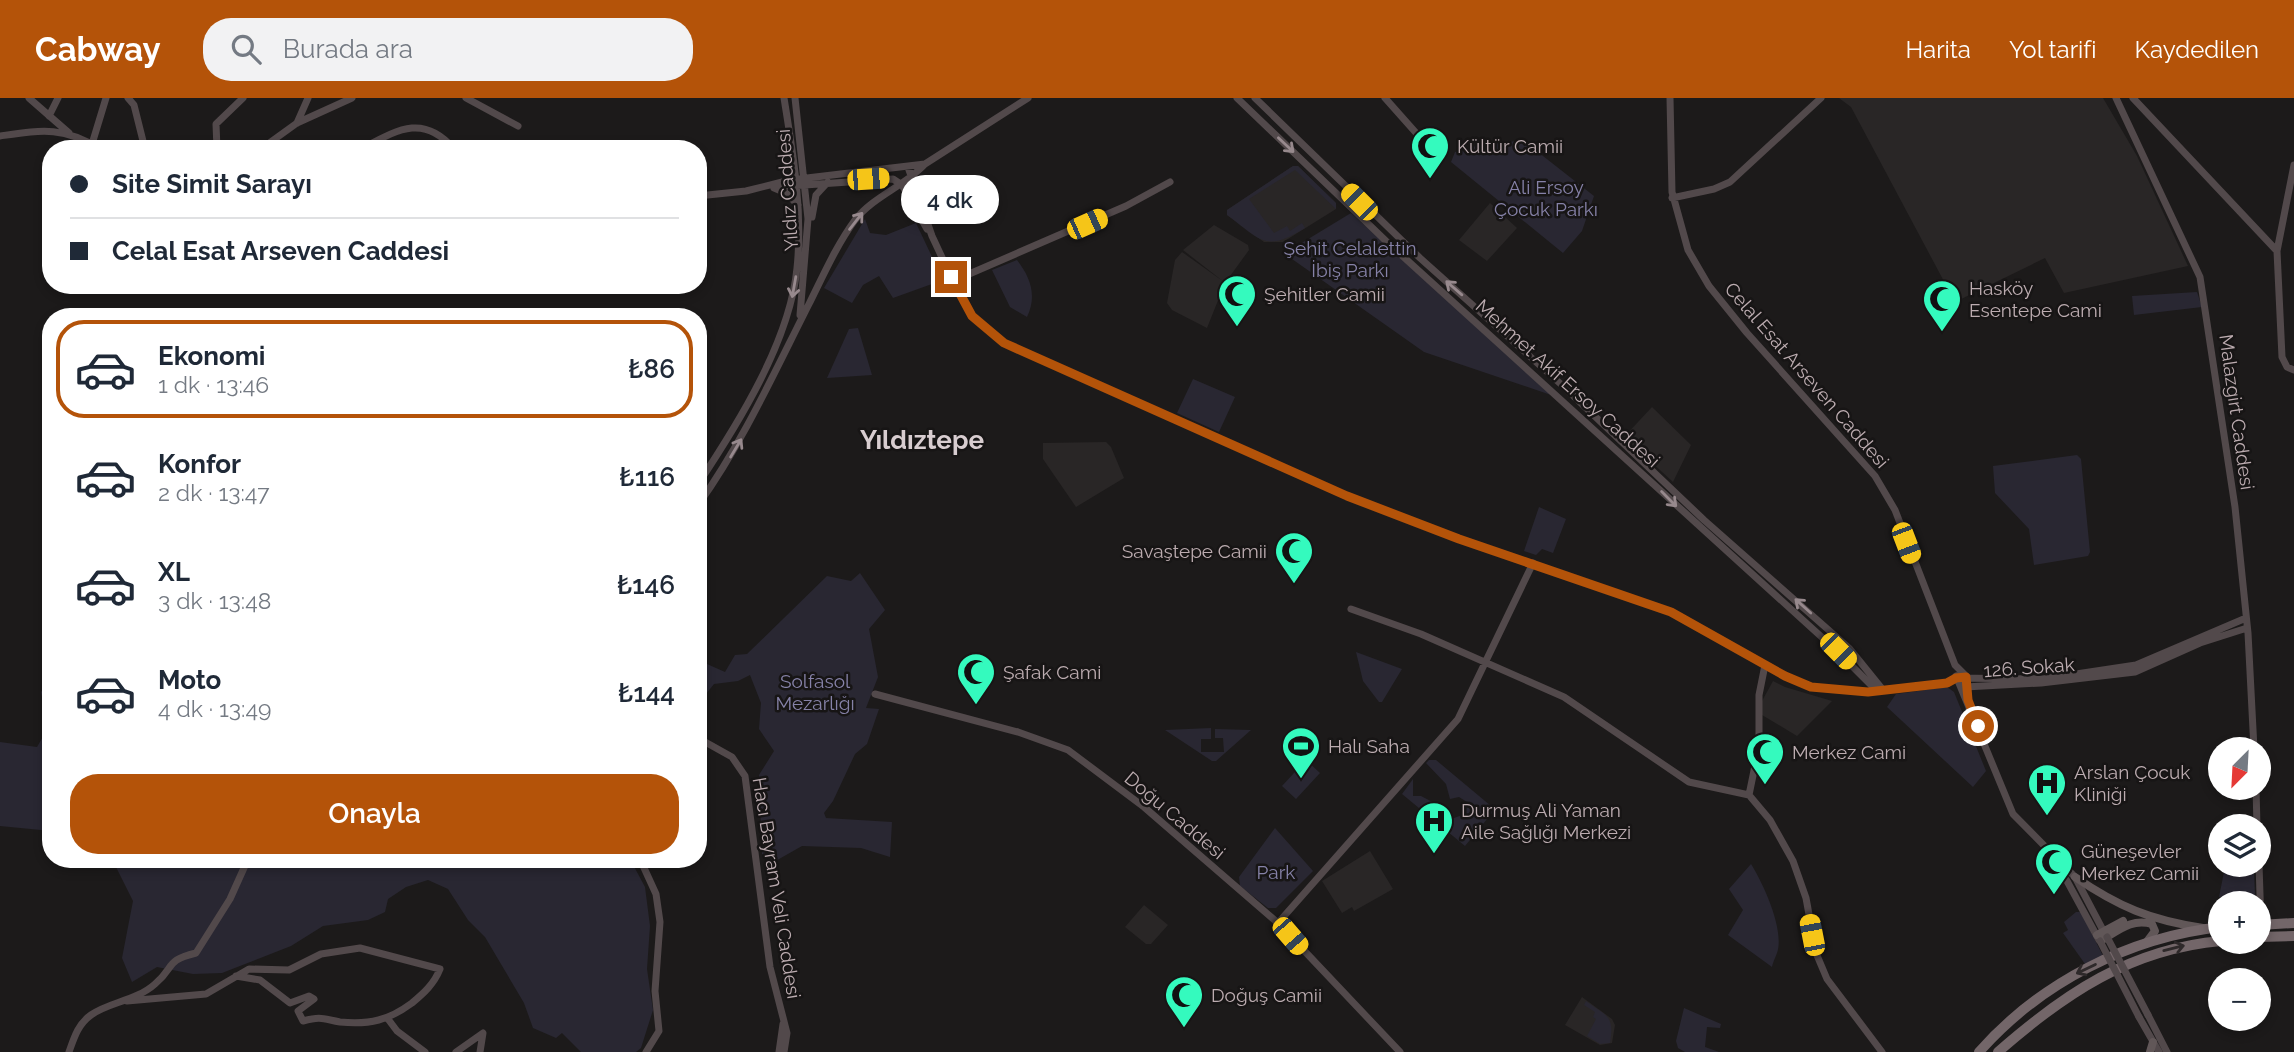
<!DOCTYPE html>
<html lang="tr">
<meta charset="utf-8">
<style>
body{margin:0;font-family:Raleway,sans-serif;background:#f2f2f3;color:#1f2937;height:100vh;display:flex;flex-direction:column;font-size:26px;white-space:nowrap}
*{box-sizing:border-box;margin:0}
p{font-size:23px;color:#747a83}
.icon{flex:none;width:38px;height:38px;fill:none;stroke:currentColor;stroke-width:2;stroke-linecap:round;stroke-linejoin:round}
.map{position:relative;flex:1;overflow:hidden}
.details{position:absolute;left:42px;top:210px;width:665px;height:560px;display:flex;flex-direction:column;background:#fff;border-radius:28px;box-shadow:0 4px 10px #0003}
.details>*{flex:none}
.guide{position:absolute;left:42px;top:42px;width:665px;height:154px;border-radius:28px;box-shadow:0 4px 10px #0003;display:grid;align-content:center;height:154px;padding:0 28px;background:#fff}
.needle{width:46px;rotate:204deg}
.tools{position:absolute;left:2208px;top:639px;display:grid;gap:14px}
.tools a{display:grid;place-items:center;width:63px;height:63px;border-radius:50%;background:#fff;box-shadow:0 4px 10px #0003;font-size:35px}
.end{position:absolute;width:32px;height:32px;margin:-16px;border:9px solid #b45309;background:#fff;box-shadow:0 0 0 4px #fff}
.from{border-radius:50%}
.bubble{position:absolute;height:49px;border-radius:24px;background:#fff;box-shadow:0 4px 10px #0003;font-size:23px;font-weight:600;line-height:49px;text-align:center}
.car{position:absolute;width:21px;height:42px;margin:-21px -10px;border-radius:9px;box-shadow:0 0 5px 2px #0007;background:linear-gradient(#f5c518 24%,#345 0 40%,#f5c518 0 76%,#345 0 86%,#f5c518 0)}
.guide b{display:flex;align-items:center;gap:24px;height:66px;font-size:26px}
.guide b+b{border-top:2px solid #e0e1e3}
.guide i{width:18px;height:18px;background:#1f2937}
ul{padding:12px 0 0;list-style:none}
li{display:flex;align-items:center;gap:21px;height:98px;margin:0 14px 10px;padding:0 14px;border:4px solid transparent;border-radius:28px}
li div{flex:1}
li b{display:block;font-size:26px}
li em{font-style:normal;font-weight:600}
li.active{border-color:#b45309}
li>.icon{width:63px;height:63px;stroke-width:1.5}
.button{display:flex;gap:14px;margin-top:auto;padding:14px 28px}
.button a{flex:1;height:80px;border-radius:28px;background:#b45309;color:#fff;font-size:28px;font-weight:600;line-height:80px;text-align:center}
header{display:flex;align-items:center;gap:42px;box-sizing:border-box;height:98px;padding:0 35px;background:#b45309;color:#fff}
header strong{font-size:33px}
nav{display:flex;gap:38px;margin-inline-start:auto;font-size:24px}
.search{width:490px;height:63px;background:#f2f2f3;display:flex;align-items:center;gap:18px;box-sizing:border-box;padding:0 24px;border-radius:28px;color:#747a83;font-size:26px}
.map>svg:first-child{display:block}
.built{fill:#292626}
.green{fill:#292732}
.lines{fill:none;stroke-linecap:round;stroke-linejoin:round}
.secondary{stroke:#52494b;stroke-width:7}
.primary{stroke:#615758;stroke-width:8}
.highway{stroke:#736669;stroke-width:10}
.secondary-bridge{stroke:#52494b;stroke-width:7}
.oneway{stroke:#97898d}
.oneway2{stroke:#2e292a}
.route{stroke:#b45309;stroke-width:9}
.labels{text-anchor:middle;stroke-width:5;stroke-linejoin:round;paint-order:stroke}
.poi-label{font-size:19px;fill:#bcacb0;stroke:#171515;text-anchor:start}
.park-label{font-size:19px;fill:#8682a8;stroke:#171515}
.street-label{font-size:19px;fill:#bcacb0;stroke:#171515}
.district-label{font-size:26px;font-weight:bold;fill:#d8cdd0;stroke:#171515}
</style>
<header>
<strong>Cabway</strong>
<div class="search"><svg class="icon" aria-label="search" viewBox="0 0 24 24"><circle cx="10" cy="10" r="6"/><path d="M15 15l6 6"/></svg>Burada ara</div>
<nav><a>Harita</a><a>Yol tarifi</a><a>Kaydedilen</a></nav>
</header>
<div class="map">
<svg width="2294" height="954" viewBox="0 0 2294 954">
<rect width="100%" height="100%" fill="#1c1a1a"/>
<path class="built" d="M1839,0h264l34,58 51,110 -124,27 -19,-35 -90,44 -104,-195z
M1293,68h5l38,37v6l-53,33h-19l-37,-27v-5z
M1490,105l27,25 -30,33 -28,-21z
M1214,127l34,20 1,5 -24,33 -18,45 -35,-18 -5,-7 8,-43 7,-8 42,30 -41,-32z
M1652,309l39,38 -18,37 -49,-45z
M1106,344l5,5 13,31 -48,29 -33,-48v-16z
M1773,583l12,6 47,14 -35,35 -35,-21v-14z
M1370,753l23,38 -39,22 -2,-4 -10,6 -20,-32z
M1144,807l24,20 -17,19h-5l-21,-17z
M1582,899l30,22 3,6 -3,18 -12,2 -35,-20z"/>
<path class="green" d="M1517,43l12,4 65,51 -12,35 -19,22 -112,-91 4,-10 25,-7z
M1293,68h5l38,37v6l-41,-39 -46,29 25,34 13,-7 3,5 12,-8 3,5c-40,25 -44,12 -78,-13v-5z
M1351,115l200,182 -127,-43 -132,-93 3,-12z
M865,121l5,14 16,2 30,-12 27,57 -50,18 -14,-22 -16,9 -11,18 -28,-15z
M1017,162c14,18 20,36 10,57l-17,-10 -18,-37z
M2197,194l5,15 -68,8 -2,-19z
M858,230l14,47 -45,3 22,-49z
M1193,281l42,18 -16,35 -42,-19z
M2077,357l4,4 9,93 -2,4 -54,9 -5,-36 -34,-36 -2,-27z
M1539,409l27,12 -13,34 -11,-4 -6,6 -12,-4z
M860,475l25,37 -16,19 9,48 -12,31 13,1 -12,35 -12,10 -22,47 -9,12 2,5 66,4 -2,35 -29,-9 -59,-2 -30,17 -10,-9 -3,-79 15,-24 -15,-22 2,-26 -11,-28 -12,6 -24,3 -16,20v-44l27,12 10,-17 12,-1 80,-78 24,5z
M1356,554l46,17 -20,33h-3l-16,-21z
M51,582v151l-51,-5v-84l37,5 11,-19 -7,-36z
M1947,589l7,5 32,79 -13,16 -86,-80 9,-13z
M1211,630v11h-10v13h23l-1,-14h-8v-9l36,1 -35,31h-4l-47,-31z
M1306,662l14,13 -24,26 -14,-13z
M1429,662h7l55,46 1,7 -27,33 -63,-52 11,-15v17h8l23,12 -1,10 6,2 13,-5 5,-13 -8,-5 -9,2 -4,-15 -20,-21z
M1275,730l38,43 -37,37h-8l-28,-22 -1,-9z
M112,761h518l15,28 5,39 -3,43 6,41 -12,38 -5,4h-55l-19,-19 -6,5 -23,-10 -9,-25 -39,-66 -17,-17 -20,-31 -20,-9 -22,7 -18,12 -3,13 -17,8 -45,6 -32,20 -69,27 -29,1 -36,-7 -25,15 -10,-24 11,-57z
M1751,766c12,19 34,66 26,89 -1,3 -4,9 -5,14l-44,-32 15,-25 -14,-21z
M2254,771l1,26 -36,2 5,-25z
M2076,814h5l22,44 -18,8 -22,-31 5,-3 -4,-8z
M1586,903c20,15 29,14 24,42l-10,1 -13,-8 9,-17 -3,-2 2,-5 -11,-7z
M1684,910l37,16 -1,4 -13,-1 -2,20 14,5h-34l-7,-4 -2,-7z"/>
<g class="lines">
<path class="secondary" d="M29,0l40,35
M128,0l6,7 11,44
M466,0l52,28
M795,0l13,121 -8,96
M1237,0l149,143 451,410 40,40
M1255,0l165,160 143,128 141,134 145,128 34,42
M1385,0l48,54
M1670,0l2,94 16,58 21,36 38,47 128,143 20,34 60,155 12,12 1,23
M2116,0l84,179 35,230 13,126 6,116
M2133,0l144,153 5,106 5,10 7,3
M49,18l9,-18
M297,25l11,-25
M0,38c42,-6 63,-10 100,13
M92,46l14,-46
M217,51l-1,-25 27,-26
M261,51l36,-26 55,-25
M361,51c36,-19 62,-36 93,0
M925,66l103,-66
M908,69l24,69 21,45 19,35 32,27 340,152 115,44 212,73 114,64 26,11 57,5 79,-9 9,-5 87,1 93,-14 110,-47
M775,89l118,-8 9,6 25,44
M774,90l12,5 12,12
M698,98l48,-5 44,-11 135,-16c-20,22 -51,32 -70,56 -19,26 -32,56 -46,84 -35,69 -66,138 -111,201
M1672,100l42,-9 16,-7 91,-84
M812,119l4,-22 12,-13
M2277,153l17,-86
M953,183l173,-75 44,-24
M698,386c40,-60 92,-143 99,-216 6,-57 -4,-114 -13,-170
M1351,511l70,25 143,63 125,85 60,13 21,25 23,41 13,37 10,55 11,26 55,73
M1956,578l57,138 62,63 30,57
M1965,589l76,-4 94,-11 65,-29 47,-15
M875,596l143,38 50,18 76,57 134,116 122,129
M698,640l34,19 13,19 25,191 17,66 -3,19
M2256,690l1,38
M1749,697l10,-49v-51l6,-30
M2044,754l23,29 32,59
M640,761l16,35 4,28 -5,69 4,40 -13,21
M2259,766l2,61
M1278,825l180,-204 75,-156
M127,903l79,-7 43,-25 40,1 32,-16 39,-6 80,21c-6,15 -16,24 -28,34 -23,17 -42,22 -72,19 -17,-3 -18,-6 -37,-1l-5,-10 16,-12 -5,-3 -19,7 -30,-23 -24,-4
M2148,917l19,37
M2139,919l20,35
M388,921l9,12 28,21
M69,954c5,-14 9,-28 22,-37 18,-13 45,-14 64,-31 21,-18 9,-23 41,-31l34,-54 18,-40
M456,954l27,-19 -3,19
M779,954l4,-28"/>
<path class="primary" d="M2075,779c44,30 75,43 128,51
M2097,837l26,-14
M2102,842c17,-10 30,-22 50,-16l3,7 -9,12
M2150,954l3,-10"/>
<path class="highway" d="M2259,827l35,-2
M2259,839l35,-1
M1979,954c61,-69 150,-115 242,-125
M1998,954c66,-58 132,-103 223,-111"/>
<path class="secondary-bridge" d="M2107,839l41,78
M2100,843l39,76"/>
</g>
<defs><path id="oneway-shaft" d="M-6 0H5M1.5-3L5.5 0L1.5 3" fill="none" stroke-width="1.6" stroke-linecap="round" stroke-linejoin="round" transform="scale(1.75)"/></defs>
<g class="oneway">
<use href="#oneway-shaft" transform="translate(1286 47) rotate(43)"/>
<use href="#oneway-shaft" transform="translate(856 123) rotate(-52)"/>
<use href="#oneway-shaft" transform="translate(794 189) rotate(100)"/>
<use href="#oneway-shaft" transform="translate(1454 190) rotate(-139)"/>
<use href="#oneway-shaft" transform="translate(736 350) rotate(-59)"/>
<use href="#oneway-shaft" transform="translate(1669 401) rotate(45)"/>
<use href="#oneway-shaft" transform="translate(1803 508) rotate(-138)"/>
</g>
<g class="oneway2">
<use href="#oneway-shaft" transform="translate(2174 850) rotate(-14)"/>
<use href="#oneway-shaft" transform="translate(2086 871) rotate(154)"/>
</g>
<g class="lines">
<path class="route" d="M951,179l21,39 32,27 343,153 112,43 212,73 114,64 26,11 57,5 79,-9 9,-5 10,-1 2,23 10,26"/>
</g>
<defs>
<symbol id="mosque-pin" viewBox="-11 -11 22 30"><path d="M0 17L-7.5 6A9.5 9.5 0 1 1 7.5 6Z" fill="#34fabe" stroke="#171515"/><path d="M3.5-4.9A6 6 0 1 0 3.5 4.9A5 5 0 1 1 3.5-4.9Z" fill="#111"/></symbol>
<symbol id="stadium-pin" viewBox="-11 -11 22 30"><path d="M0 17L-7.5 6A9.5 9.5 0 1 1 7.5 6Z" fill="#34fabe" stroke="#171515"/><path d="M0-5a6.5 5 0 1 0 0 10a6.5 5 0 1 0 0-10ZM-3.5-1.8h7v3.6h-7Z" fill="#111"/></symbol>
<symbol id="hospital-pin" viewBox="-11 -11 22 30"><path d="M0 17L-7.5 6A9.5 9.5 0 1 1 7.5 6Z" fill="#34fabe" stroke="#171515"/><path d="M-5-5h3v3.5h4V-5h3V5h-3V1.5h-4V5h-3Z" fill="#111"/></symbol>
</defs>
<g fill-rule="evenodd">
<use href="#mosque-pin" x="1408" y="26" width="44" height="60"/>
<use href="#mosque-pin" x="1215" y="174" width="44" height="60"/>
<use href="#mosque-pin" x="1920" y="179" width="44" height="60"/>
<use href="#mosque-pin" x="1272" y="431" width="44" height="60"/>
<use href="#mosque-pin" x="954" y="552" width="44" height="60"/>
<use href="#stadium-pin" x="1279" y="626" width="44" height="60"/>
<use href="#mosque-pin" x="1743" y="632" width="44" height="60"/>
<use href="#hospital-pin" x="2025" y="663" width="44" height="60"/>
<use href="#hospital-pin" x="1412" y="701" width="44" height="60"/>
<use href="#mosque-pin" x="2032" y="742" width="44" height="60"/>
<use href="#mosque-pin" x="1162" y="875" width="44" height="60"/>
</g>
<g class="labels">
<g class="poi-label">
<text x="1457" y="55">Kültür Camii</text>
<text x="1969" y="197">Hasköy<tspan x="1969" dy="22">Esentepe Cami</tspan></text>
<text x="1264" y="203">Şehitler Camii</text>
<text x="1267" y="460" text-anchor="end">Savaştepe Camii</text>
<text x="1003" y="581">Şafak Cami</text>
<text x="1328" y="655">Halı Saha</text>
<text x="1792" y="661">Merkez Cami</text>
<text x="2074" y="681">Arslan Çocuk<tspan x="2074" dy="22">Kliniği</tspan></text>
<text x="1461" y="719">Durmuş Ali Yaman<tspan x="1461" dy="22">Aile Sağlığı Merkezi</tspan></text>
<text x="2081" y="760">Güneşevler<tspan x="2081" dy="22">Merkez Camii</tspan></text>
<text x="1211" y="904">Doğuş Camii</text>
</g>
<g class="park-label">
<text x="1546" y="96">Ali Ersoy<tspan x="1546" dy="22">Çocuk Parkı</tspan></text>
<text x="1350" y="157">Şehit Celalettin<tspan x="1350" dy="22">İbiş Parkı</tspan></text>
<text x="815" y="590">Solfasol<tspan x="815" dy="22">Mezarlığı</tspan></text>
<text x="1276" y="781">Park</text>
</g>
<g class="street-label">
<text transform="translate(787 92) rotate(-94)" y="7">Yıldız Caddesi</text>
<text transform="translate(1807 277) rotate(49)" y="7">Celal Esat Arseven Caddesi</text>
<text transform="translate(1568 285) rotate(42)" y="7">Mehmet Akif Ersoy Caddesi</text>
<text transform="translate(2237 314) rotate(82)" y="7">Malazgirt Caddesi</text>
<text transform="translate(2029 569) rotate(-4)" y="7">126. Sokak</text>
<text transform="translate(1175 717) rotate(40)" y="7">Doğu Caddesi</text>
<text transform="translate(777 790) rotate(81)" y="7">Hacı Bayram Veli Caddesi</text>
</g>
<g class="district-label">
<text x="922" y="351">Yıldıztepe</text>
</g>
</g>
</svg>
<div class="tools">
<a><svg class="needle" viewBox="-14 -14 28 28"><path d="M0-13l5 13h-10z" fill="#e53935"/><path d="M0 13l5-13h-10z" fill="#747a83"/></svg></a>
<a><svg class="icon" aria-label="layers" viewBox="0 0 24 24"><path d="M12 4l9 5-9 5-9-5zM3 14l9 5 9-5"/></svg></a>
<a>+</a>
<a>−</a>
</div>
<i class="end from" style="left:1978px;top:628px"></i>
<i class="end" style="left:951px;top:179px"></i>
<div class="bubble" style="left:901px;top:77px;width:98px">4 dk</div>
<i class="car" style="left:868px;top:81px;rotate:86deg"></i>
<i class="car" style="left:1359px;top:104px;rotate:315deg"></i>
<i class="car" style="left:1087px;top:126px;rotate:66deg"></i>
<i class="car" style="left:1906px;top:445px;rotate:159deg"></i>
<i class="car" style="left:1838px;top:553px;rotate:135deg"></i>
<i class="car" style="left:1812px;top:837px;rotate:349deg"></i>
<i class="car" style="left:1290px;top:838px;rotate:139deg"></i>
<div class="guide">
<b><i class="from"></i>Site Simit Sarayı</b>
<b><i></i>Celal Esat Arseven Caddesi</b>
</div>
<section class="details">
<ul>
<li class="active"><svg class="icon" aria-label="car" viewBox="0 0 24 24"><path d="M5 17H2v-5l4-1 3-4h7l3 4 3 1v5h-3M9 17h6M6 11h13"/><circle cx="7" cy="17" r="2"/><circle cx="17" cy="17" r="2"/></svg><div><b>Ekonomi</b><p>1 dk · 13:46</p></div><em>₺86</em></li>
<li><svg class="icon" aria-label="car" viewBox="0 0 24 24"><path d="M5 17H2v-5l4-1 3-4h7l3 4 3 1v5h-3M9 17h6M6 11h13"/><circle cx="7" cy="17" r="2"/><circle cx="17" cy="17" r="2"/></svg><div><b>Konfor</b><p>2 dk · 13:47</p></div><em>₺116</em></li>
<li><svg class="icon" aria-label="car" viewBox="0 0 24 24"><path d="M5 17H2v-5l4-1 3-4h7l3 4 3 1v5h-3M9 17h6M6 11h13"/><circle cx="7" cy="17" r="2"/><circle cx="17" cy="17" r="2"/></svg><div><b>XL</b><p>3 dk · 13:48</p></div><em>₺146</em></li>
<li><svg class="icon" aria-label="car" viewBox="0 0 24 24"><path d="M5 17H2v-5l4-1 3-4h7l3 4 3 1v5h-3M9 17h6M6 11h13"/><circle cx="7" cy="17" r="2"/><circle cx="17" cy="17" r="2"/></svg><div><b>Moto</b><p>4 dk · 13:49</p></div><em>₺144</em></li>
</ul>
<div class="button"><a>Onayla</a></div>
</section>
</div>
